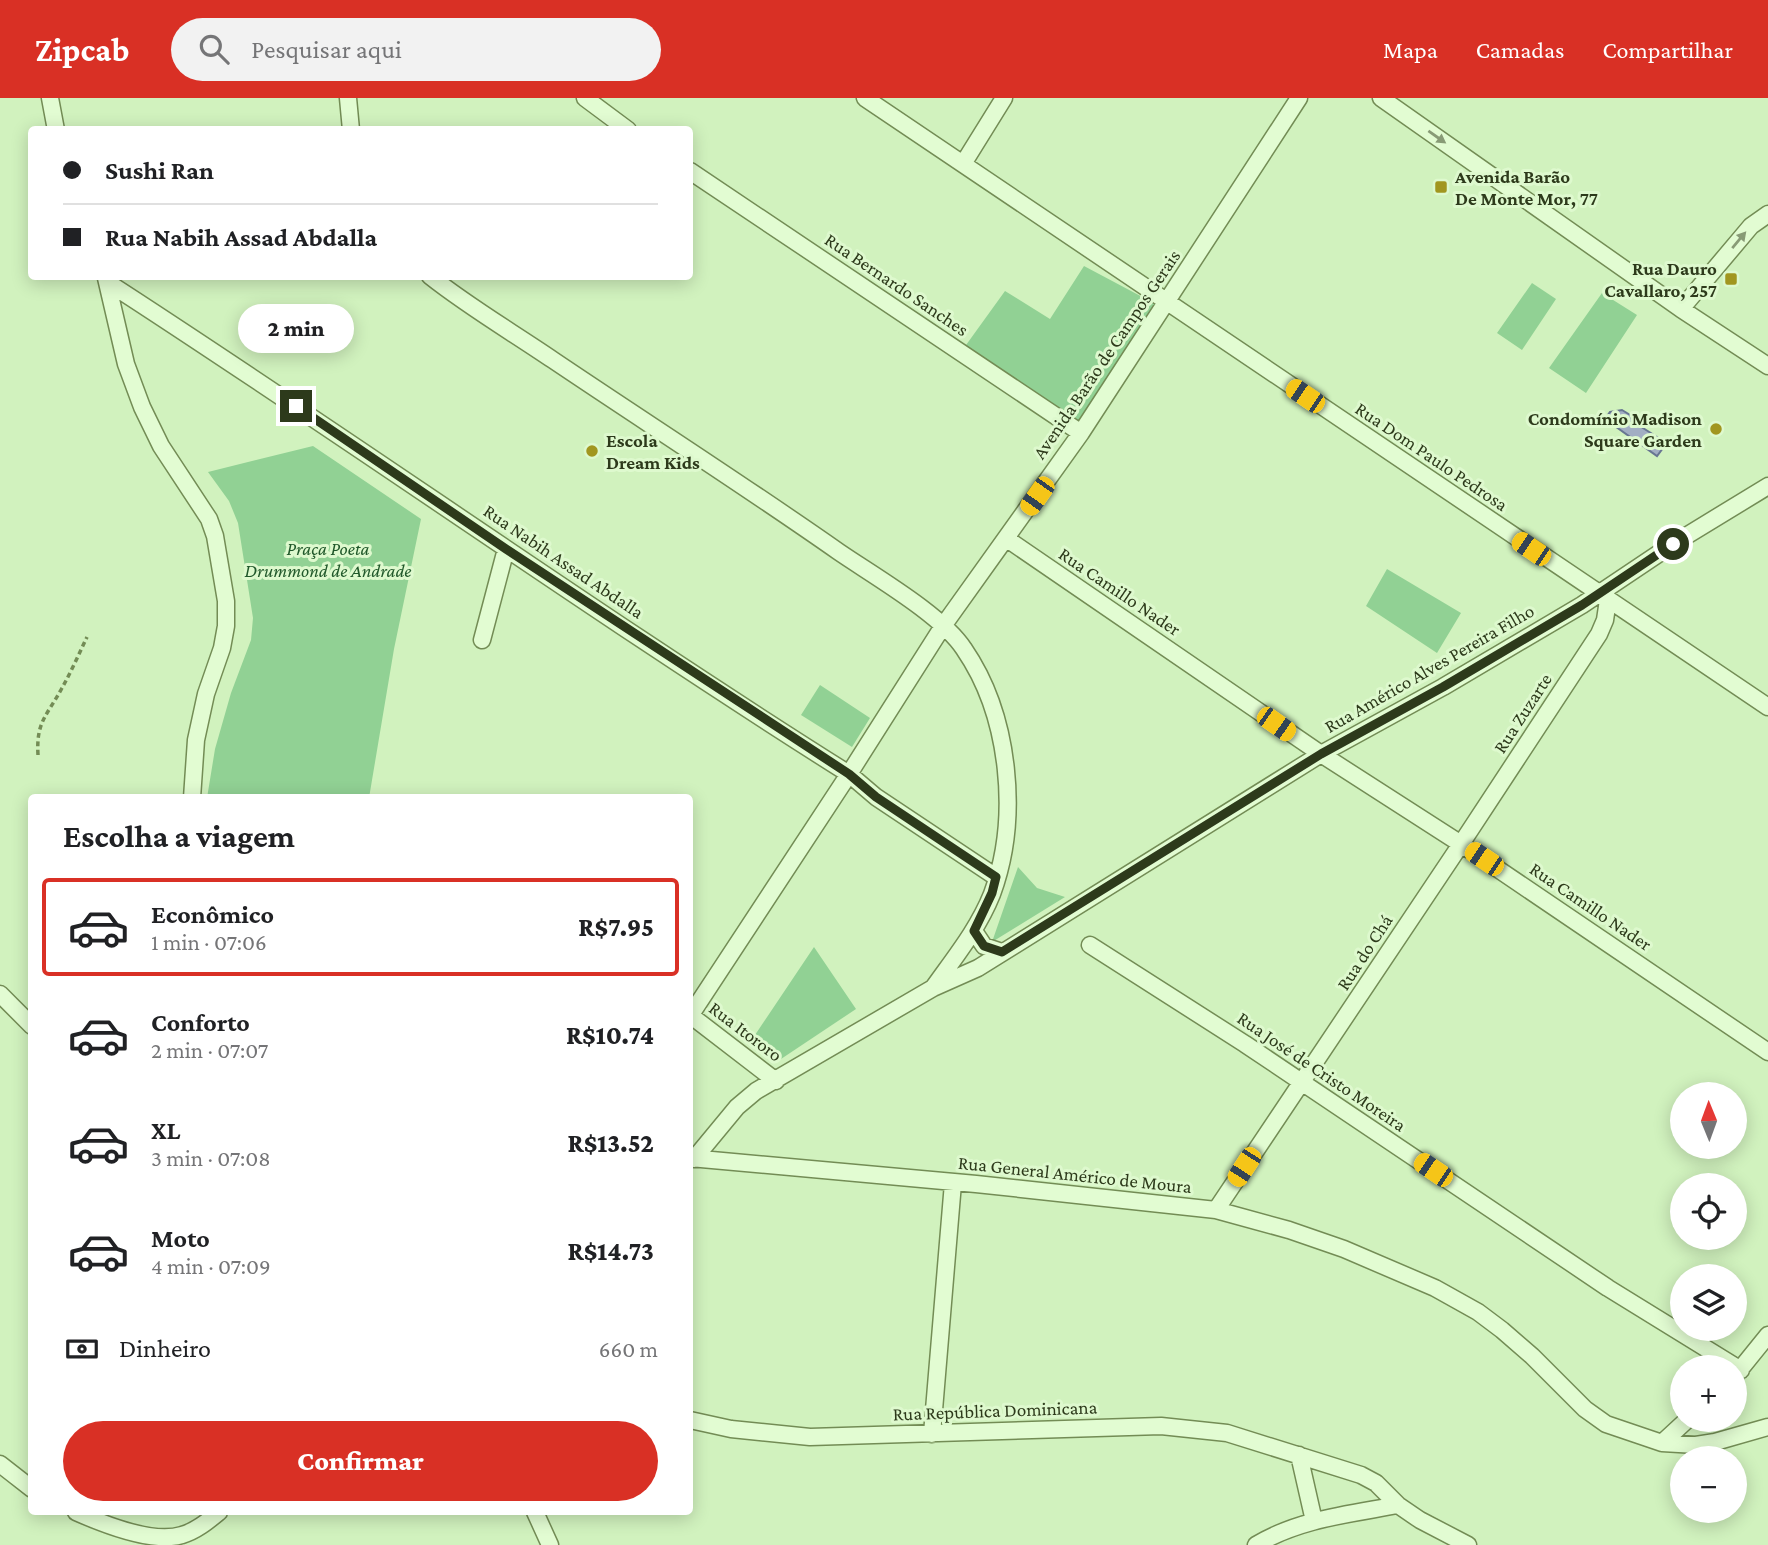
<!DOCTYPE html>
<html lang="pt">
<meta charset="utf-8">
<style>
body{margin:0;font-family:"Crimson Pro",serif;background:#f2f2f2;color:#202124;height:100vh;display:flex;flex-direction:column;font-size:26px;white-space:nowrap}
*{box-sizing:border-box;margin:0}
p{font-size:23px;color:#757577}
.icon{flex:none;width:38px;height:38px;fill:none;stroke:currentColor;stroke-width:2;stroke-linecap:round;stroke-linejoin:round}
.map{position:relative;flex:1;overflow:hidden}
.side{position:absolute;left:28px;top:696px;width:665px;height:721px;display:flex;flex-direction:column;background:#fff;border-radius:7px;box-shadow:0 4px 18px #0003}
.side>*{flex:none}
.guide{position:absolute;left:28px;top:28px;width:665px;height:154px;border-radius:7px;box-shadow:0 4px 18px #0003;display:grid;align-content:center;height:154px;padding:0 35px;background:#fff}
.needle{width:46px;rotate:359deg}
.fabs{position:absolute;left:1670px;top:984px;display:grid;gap:14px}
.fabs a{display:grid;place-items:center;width:77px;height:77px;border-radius:50%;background:#fff;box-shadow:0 4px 18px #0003;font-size:35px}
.end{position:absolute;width:32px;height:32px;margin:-16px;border:9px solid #2d3a1b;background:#fff;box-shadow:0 0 0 4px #fff}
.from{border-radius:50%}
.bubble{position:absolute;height:49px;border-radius:24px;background:#fff;box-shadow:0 4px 18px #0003;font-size:23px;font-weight:800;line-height:49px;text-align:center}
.car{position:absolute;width:21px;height:42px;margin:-21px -10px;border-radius:9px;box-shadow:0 0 5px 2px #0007;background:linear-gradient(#f5c518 24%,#345 0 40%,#f5c518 0 76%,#345 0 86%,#f5c518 0)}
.guide b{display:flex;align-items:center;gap:24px;height:66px;font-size:26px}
.guide b+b{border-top:2px solid #e0e0e0}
.guide i{width:18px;height:18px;background:#202124}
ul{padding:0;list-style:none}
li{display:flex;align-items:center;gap:21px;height:98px;margin:0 14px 10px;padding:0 21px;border:4px solid transparent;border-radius:7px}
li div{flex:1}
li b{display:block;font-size:26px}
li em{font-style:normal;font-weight:800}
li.selected{border-color:#d93025}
li>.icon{width:63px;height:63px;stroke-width:1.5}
h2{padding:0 35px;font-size:32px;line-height:84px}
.pay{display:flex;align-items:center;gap:18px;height:77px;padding:0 35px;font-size:26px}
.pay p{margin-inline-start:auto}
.cta{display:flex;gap:14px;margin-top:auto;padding:14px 35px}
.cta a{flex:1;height:80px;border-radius:42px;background:#d93025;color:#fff;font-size:28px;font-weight:800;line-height:80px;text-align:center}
header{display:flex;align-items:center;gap:42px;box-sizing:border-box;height:98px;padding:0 35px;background:#d93025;color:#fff}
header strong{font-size:33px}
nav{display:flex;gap:38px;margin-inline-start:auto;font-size:24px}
.search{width:490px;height:63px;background:#f2f2f2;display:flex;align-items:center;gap:18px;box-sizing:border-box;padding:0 24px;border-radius:38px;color:#757577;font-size:26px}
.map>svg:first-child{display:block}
.green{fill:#91d194}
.water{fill:#a2aec3;stroke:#687692;stroke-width:2}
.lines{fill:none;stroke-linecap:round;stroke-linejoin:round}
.street-casing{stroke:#738c55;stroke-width:19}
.path{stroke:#738c55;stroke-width:3.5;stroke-dasharray:5 3.5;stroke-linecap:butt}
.street{stroke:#e2fcd2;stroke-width:16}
.oneway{fill:#889b76}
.route{stroke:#2d3a1b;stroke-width:9}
.poi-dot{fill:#a1961f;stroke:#def9ce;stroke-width:2.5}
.labels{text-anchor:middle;stroke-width:6;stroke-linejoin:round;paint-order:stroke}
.poi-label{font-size:19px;font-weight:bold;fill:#2d3a1b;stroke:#def9ce;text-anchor:start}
.street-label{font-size:19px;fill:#2d3a1b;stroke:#def9ce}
.park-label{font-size:19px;font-style:italic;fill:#20582a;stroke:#def9ce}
</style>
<header>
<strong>Zipcab</strong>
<div class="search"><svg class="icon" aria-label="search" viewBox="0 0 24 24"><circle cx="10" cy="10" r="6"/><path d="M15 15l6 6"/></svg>Pesquisar aqui</div>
<nav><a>Mapa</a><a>Camadas</a><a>Compartilhar</a></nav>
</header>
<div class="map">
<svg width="1768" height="1447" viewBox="0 0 1768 1447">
<rect width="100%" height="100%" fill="#d1f2be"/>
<path class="green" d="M1084,168l79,42 -82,125 -120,-81 44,-61 45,28z
M1532,185l24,16 -34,51 -25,-17z
M1602,195l35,22 -51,78 -37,-25z
M313,348l108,73 -27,130 -25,149h-162l8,-49 16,-56 20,-53 2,-22 -15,-95 -9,-22 -21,-29z
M1387,471l74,44 -24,40 -71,-47z
M820,587l50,33 -18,29 -51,-32z
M1018,769l19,21 28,9 -73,45z
M814,849l42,62 -78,52 -27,-20z"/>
<path class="water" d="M1622,312l13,8v5l27,17 1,8 -6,8 -52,-37 5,-7z"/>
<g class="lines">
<defs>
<path id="street" d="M50,0l6,32
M348,0l3,32
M585,0l43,32
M865,0l903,609
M1381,0l300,211 87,57
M963,66l41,-66
M690,73l391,262
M430,178c39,31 82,56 123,84 95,64 192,126 286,192 35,24 103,63 125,97 46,67 56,169 28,245 -14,35 -37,63 -59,94
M106,180l20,86 16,43 19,39 48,73 6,17 11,65v25l-4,22 -16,46 -10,46 -4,58
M107,184c249,161 491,334 742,492l27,23 120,80
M1681,211l70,-83 17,-12
M1007,441l314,215 140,90 307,208
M482,542l24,-91
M974,833l10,15 18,6
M1090,847l155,99 363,244 133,82
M0,896l32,32
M690,917l86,66
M690,918l159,-242 94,-148 138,-193 218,-335
M690,1060l286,26 240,26 73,20 55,19 91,39 43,24 24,18 30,26 53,53 21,15 56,19 34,2 19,-3 53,-15
M694,1061l43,-52 19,-16 177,-103 45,-20 343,-214 122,-67 139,-82 91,-61 95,-58
M1216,1112l245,-366 138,-210 6,-14 3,-20
M1734,1279l34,-42
M690,1322l41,9 79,8 351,-11 66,7 134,42 15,8 22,22 22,15 48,25
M932,1336l21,-251
M1662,1345l26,-24
M1299,1357l15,66
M0,1366l32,25
M76,1414c27,12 77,32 106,23 14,-4 26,-14 37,-23
M535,1414l15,33
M1256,1447c43,-26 94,-31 142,-40"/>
</defs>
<use href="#street" class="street-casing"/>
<path class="path" d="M38,657c-2,-34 9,-39 24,-67 9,-16 17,-34 25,-51"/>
<use href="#street" class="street"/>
</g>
<defs><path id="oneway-solid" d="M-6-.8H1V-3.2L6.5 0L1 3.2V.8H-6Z" transform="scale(1.75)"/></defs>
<g class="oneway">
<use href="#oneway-solid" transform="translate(1437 39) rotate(35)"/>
<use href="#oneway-solid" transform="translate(1739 142) rotate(-50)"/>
</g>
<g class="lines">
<path class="route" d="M296,308l210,143 343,225 27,23 120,80 -4,16 -18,38 10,15 18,6 319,-198 122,-67 139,-82 91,-61"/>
</g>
<g class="poi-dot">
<rect x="1434" y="82" width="14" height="14" rx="3.5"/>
<rect x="1724" y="174" width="14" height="14" rx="3.5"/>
<circle cx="1716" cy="331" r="7"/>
<circle cx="592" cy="353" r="7"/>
</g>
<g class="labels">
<g class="poi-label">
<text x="1455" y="85">Avenida Barão<tspan x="1455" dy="22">De Monte Mor, 77</tspan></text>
<text x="1717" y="177" text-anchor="end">Rua Dauro<tspan x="1717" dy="22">Cavallaro, 257</tspan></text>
<text x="1702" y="327" text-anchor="end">Condomínio Madison<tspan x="1702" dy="22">Square Garden</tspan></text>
<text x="606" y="349">Escola<tspan x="606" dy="22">Dream Kids</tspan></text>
</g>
<g class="street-label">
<text transform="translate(897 186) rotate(34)" y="7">Rua Bernardo Sanches</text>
<text transform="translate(1106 256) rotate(-56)" y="7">Avenida Barão de Campos Gerais</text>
<text transform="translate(1432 358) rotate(34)" y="7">Rua Dom Paulo Pedrosa</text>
<text transform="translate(564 463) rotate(34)" y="7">Rua Nabih Assad Abdalla</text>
<text transform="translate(1120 493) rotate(34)" y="7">Rua Camillo Nader</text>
<text transform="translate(1429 570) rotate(-30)" y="7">Rua Américo Alves Pereira Filho</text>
<text transform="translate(1522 615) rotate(-57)" y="7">Rua Zuzarte</text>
<text transform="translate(1591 808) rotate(34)" y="7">Rua Camillo Nader</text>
<text transform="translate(1364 854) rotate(-57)" y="7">Rua do Chá</text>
<text transform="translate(746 933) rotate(37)" y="7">Rua Itororo</text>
<text transform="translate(1322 973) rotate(34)" y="7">Rua José de Cristo Moreira</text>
<text transform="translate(1075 1076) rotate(6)" y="7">Rua General Américo de Moura</text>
<text transform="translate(995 1312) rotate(-2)" y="7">Rua República Dominicana</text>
</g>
<g class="park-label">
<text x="328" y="457">Praça Poeta<tspan x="328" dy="22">Drummond de Andrade</tspan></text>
</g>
</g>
</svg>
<div class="fabs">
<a><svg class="needle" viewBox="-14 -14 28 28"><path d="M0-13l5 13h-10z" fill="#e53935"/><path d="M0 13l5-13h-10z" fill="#757577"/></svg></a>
<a><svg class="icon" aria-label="locate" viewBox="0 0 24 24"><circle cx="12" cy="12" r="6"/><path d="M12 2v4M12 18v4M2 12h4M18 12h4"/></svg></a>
<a><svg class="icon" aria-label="layers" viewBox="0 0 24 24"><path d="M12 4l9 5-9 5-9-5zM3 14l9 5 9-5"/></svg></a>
<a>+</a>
<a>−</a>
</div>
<i class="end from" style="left:1673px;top:446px"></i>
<i class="end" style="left:296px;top:308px"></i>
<div class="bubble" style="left:238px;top:206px;width:116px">2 min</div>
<i class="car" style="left:1305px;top:298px;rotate:304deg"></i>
<i class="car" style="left:1037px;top:398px;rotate:215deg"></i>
<i class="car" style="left:1531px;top:451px;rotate:304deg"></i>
<i class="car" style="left:1276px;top:626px;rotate:125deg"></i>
<i class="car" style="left:1484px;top:761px;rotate:304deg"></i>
<i class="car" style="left:1244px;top:1069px;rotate:213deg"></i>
<i class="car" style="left:1433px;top:1072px;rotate:304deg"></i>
<div class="guide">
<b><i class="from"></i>Sushi Ran</b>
<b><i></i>Rua Nabih Assad Abdalla</b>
</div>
<section class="side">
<h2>Escolha a viagem</h2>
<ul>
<li class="selected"><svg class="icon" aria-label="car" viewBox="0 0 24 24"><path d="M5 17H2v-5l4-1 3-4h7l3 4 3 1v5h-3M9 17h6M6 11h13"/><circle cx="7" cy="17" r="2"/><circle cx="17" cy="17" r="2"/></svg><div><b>Econômico</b><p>1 min · 07:06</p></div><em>R$7.95</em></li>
<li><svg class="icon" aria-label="car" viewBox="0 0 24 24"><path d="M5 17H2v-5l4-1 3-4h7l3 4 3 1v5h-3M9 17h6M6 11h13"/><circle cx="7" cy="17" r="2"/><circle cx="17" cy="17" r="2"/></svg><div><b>Conforto</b><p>2 min · 07:07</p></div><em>R$10.74</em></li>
<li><svg class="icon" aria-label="car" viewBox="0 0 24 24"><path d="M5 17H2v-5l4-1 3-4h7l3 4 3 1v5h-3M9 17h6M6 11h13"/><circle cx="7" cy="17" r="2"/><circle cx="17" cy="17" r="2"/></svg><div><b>XL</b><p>3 min · 07:08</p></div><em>R$13.52</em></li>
<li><svg class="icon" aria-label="car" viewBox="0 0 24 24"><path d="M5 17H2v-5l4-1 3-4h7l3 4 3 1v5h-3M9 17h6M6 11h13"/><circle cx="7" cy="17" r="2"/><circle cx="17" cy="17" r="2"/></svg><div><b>Moto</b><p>4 min · 07:09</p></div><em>R$14.73</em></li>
</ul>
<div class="pay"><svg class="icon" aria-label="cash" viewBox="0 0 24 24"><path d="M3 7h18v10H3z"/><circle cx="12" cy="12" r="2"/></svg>Dinheiro<p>660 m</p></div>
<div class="cta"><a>Confirmar</a></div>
</section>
</div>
